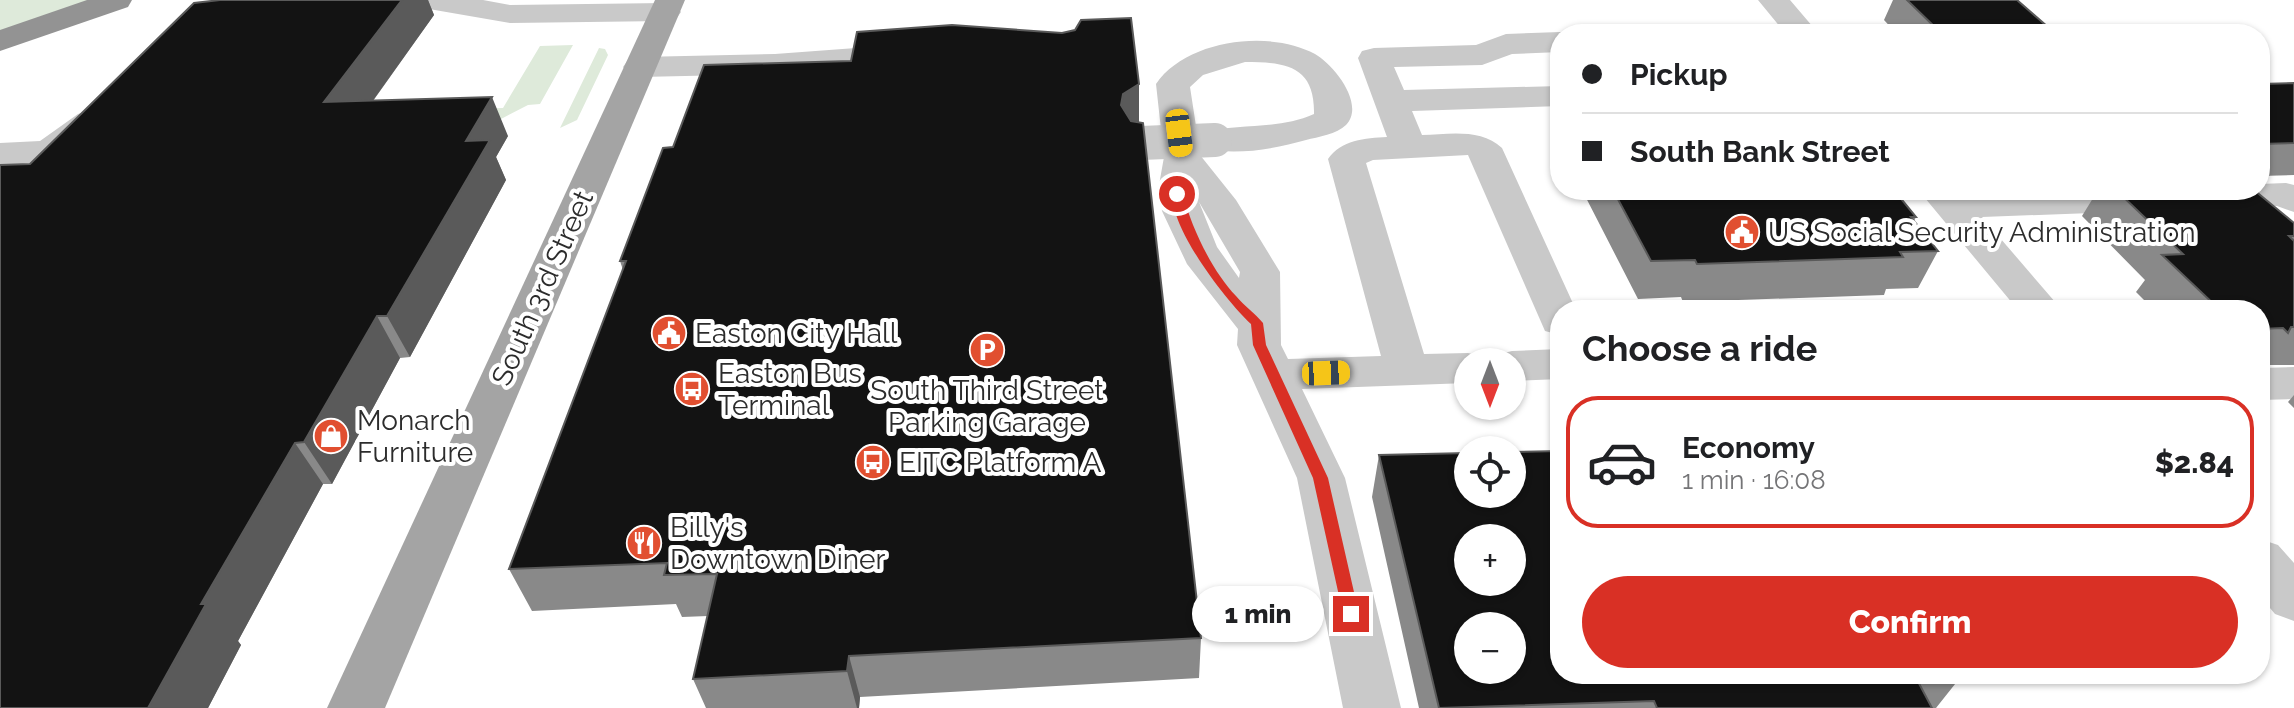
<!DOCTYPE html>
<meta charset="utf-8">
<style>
body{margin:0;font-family:Raleway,sans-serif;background:#f6f6f6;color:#202124;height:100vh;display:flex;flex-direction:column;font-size:30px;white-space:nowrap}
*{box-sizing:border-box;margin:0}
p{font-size:26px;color:#757577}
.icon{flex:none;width:44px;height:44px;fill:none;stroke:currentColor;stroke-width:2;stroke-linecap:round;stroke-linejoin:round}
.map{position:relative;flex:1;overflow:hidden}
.details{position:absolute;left:1550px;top:300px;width:720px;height:384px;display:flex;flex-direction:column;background:#fff;border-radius:32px;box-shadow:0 2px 6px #0004}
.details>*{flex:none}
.banner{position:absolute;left:1550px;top:24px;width:720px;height:176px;border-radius:32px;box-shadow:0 2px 6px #0004;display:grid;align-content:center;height:176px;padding:0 32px;background:#fff}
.needle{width:52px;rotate:180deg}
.controls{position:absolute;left:1454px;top:348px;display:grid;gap:16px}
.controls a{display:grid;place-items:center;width:72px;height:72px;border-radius:50%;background:#fff;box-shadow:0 2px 6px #0004;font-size:40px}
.end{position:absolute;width:36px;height:36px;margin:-18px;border:10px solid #d93025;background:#fff;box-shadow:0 0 0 4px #fff}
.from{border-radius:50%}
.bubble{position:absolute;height:56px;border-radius:28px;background:#fff;box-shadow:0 2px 6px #0004;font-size:26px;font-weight:800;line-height:56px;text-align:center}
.car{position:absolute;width:24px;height:48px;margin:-24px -12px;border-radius:10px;box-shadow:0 0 6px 2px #0007;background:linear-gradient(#f5c518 24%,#345 0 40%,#f5c518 0 76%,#345 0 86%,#f5c518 0)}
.banner b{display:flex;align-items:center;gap:28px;height:76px;font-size:30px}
.banner b+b{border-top:2px solid #e0e0e0}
.banner i{width:20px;height:20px;background:#202124}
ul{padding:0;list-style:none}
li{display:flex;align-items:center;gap:24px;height:132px;margin:0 16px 12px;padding:0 16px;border:4px solid transparent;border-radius:32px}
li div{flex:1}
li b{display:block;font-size:30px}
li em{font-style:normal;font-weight:800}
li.on{border-color:#d93025}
li>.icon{width:72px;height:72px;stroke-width:1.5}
h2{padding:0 32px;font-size:36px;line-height:96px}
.button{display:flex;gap:16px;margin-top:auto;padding:16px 32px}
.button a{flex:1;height:92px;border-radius:48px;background:#d93025;color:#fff;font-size:32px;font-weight:800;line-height:92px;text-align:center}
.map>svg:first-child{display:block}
.green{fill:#deeada}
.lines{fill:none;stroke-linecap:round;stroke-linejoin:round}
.minor{fill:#c9c9c9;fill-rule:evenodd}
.major{fill:#a4a4a4;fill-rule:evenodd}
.highway{fill:#939393;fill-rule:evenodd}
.minor-bridge{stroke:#c9c9c9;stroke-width:34}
.wall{fill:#898989}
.shaded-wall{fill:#5a5a5a}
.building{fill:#131313;stroke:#5a5a5a;stroke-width:2;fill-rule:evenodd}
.route{fill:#d93025}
.labels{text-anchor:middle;stroke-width:8;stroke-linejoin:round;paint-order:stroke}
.poi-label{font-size:28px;fill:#2c2c2c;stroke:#fff;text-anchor:start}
.street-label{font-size:28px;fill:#2c2c2c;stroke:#fff}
</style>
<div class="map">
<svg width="2294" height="708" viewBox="0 0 2294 708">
<rect width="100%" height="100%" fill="#fff"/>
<path class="green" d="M0,0h117l-117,41z
M573,45l-33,59 -12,1 -27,14 -41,-10 43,-1 37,-62z
M599,48l6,1 3,6 -31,65 -17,8z"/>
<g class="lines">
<path class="minor" d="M414,0h69l27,5 155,-2 11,2 5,7 -5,7 -11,2 -155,2 -81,-14 -11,-2z
M1758,0h32l29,34h-33z
M1560,32l7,2h-7v18l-48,2 -30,11 -88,2 10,23 156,-4v20l-148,5 10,24c27,-1 59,-7 80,13l74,162h-16v25l-15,-4 -77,-176 -95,5 -7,3 58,191 44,-1 16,4 3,5h-19v21l-166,6 43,89 56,230h-58l-46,-230 -60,-133 1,-16 -51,-65 -25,-53 -3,-26 5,-28 -8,-73c30,-44 113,-55 159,-30 18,10 51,50 31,71 -9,9 -28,12 -40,15 -32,9 -71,16 -104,8l-4,-6 2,13 36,45 44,72 1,73 7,14 93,-3 -53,-197c13,-19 37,-21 59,-22l-29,-79 4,-7 12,-3 102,-3 30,-11zM1245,62c41,0 70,4 69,52 -36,16 -74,9 -112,18l-4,7 -8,-52 13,-12zM1199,202l41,70 -1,6 -22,-31z
M910,44l12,3 4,7 -4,7 -147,13 -135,3 -12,-3 -5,-7 5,-7 12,-3 135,-3z
M90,110l12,4 6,7c-27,38 -65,43 -108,44v-22l40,-2 38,-27z
M2286,183l8,2v27l-17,-6 -295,11 80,93h-44l-98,-118 38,-2 4,5 131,-5h167v-6z
M1560,349v30l-48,2v-19h-20l4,-7 16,-4z
M2294,367v32l-34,1v-32z
M2260,539l18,6 16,18v58l-19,-7 -15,-18z"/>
<path class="major" d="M655,0h30l-300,708h-58z"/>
<path class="highway" d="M87,0h45l-4,7 -128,44v-21z"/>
<path class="minor-bridge" d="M1141,143l74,-3"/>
</g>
<path class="wall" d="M220,0h208l6,15 -61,86 135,35 -12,21 10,23 -96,177 -10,1 -68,126h-9l-85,157 3,4 -33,63z
M1893,0h124l39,34h-159l-13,-14z
M2294,83v92l-34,1v-92z
M1139,84v38l62,516 -2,40 -339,19 -1,11h-153l-13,-29 15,-63 -26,1 -6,-13 -144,7 -23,-42 114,-299 -3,-9 53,-114z
M1582,190h312l22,27 -2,4 24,30 -20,37 -32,1 -2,6 -201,7 -2,-5 -43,2z
M2098,190h156l40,33v142h-32l-2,3v-58h-106l-18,-18 9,-12 -63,-64z
M2294,395v13l-6,-6z
M1379,455l181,219h403l-27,34h-517l-47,-211z"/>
<path class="shaded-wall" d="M402,0h26l6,15 -90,126 -20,-39z
M1139,84v39l-15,10 -3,-28 2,-11z
M492,97l16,39 -12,21 10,23 -96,177 -23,-41 79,-175z
M377,316l23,42 -68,126 -28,-42z
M295,443l28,41 -85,157 3,4 -33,63h-60l53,-104z
M849,656l11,41 -1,11h-2l-10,-37z"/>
<path class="building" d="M220,0h182l-78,102 168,-5 -26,44 24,-1 -103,176h-10l-73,126 -9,1 -94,161h5l-58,104h-148v-543l30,-1 164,-161z
M1907,0h110l39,34h-114z
M1131,18l8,66 -16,10 -2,11 10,16 12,2 58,515 -352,18 -2,15 -154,8 24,-105 -53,1 3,-12 -158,6 117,-308h-6l43,-113 10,-1 31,-82 147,-4 6,-29 95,-7 110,8 13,-3 6,-10z
M2294,83v60l-34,1v-60z
M1613,190h281l22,27h-5l27,34 -38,1 3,5 -206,7 -2,-4 -44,1z
M2116,190h138l40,33v13h-5l5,5v86h-3l-3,6 -5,-5 -23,1v-19h-40l-58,-55 21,-1z
M1560,451v223h354l18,34h-275l-3,-7 -215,7 -60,-253 89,-2v41h44v-42zM1468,538h44v44h-44zM1468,626h44v44h-44z"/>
<path class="route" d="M1173,192l10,2c8,33 29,77 53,102 8,10 19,17 27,27l3,22 62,133 31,136 -3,4 -5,2 -8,-6 -30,-136 -60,-133 -2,-21c-25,-23 -83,-98 -78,-132z"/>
<defs>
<symbol id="civic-disc" viewBox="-11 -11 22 22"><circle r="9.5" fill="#e14f30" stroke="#fff"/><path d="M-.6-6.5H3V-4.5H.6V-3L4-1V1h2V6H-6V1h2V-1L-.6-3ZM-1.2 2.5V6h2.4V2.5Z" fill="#fff"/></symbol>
<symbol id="parking-disc" viewBox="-11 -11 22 22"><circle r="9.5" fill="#e14f30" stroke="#fff"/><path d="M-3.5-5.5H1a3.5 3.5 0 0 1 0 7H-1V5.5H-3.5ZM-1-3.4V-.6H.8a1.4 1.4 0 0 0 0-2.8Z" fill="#fff"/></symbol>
<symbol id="bus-disc" viewBox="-11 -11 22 22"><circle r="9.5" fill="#e14f30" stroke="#fff"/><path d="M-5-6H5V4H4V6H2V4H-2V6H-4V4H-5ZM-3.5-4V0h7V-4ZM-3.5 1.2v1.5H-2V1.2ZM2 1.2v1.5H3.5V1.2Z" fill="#fff"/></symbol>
<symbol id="shop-disc" viewBox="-11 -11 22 22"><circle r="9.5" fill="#e14f30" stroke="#fff"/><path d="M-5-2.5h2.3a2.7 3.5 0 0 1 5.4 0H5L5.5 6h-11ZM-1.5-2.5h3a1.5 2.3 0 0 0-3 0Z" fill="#fff"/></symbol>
<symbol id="restaurant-disc" viewBox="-11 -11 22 22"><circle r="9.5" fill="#e14f30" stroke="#fff"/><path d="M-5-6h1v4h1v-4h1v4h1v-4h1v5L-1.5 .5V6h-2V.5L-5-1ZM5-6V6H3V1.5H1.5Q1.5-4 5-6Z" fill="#fff"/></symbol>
</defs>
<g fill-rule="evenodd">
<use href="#civic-disc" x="1722" y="212" width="40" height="40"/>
<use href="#civic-disc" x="649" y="313" width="40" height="40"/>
<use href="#parking-disc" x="967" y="330" width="40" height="40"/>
<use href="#bus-disc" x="672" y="369" width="40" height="40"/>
<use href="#shop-disc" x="311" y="416" width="40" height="40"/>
<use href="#bus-disc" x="853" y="442" width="40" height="40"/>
<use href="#restaurant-disc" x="624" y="523" width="40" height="40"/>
</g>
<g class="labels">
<g class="poi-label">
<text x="1768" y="242">US Social Security Administration</text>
<text x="695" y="343">Easton City Hall</text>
<text x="718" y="383">Easton Bus<tspan x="718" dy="32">Terminal</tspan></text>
<text x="987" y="400" text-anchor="middle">South Third Street<tspan x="987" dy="32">Parking Garage</tspan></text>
<text x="357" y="430">Monarch<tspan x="357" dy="32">Furniture</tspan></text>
<text x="899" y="472">EITC Platform A</text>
<text x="670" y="537">Billy's<tspan x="670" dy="32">Downtown Diner</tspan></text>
</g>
<g class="street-label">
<text transform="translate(542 288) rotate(-66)" y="10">South 3rd Street</text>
</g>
</g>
</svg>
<div class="controls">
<a><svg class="needle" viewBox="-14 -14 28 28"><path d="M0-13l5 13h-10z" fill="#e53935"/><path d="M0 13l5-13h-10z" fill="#757577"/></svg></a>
<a><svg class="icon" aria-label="locate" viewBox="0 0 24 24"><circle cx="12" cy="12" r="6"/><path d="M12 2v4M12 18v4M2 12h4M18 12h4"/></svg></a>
<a>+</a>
<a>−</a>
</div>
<i class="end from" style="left:1177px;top:194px"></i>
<i class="end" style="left:1351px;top:614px"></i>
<div class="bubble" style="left:1192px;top:586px;width:132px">1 min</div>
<i class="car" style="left:1179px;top:133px;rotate:173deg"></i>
<i class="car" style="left:1326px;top:373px;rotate:88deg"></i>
<div class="banner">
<b><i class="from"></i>Pickup</b>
<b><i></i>South Bank Street</b>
</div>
<section class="details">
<h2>Choose a ride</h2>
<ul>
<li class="on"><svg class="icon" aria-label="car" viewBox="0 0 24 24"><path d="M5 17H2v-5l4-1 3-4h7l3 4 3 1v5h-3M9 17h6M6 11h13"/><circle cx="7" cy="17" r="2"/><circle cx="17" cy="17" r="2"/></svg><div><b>Economy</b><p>1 min · 16:08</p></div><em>$2.84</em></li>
</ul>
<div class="button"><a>Confirm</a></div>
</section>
</div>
